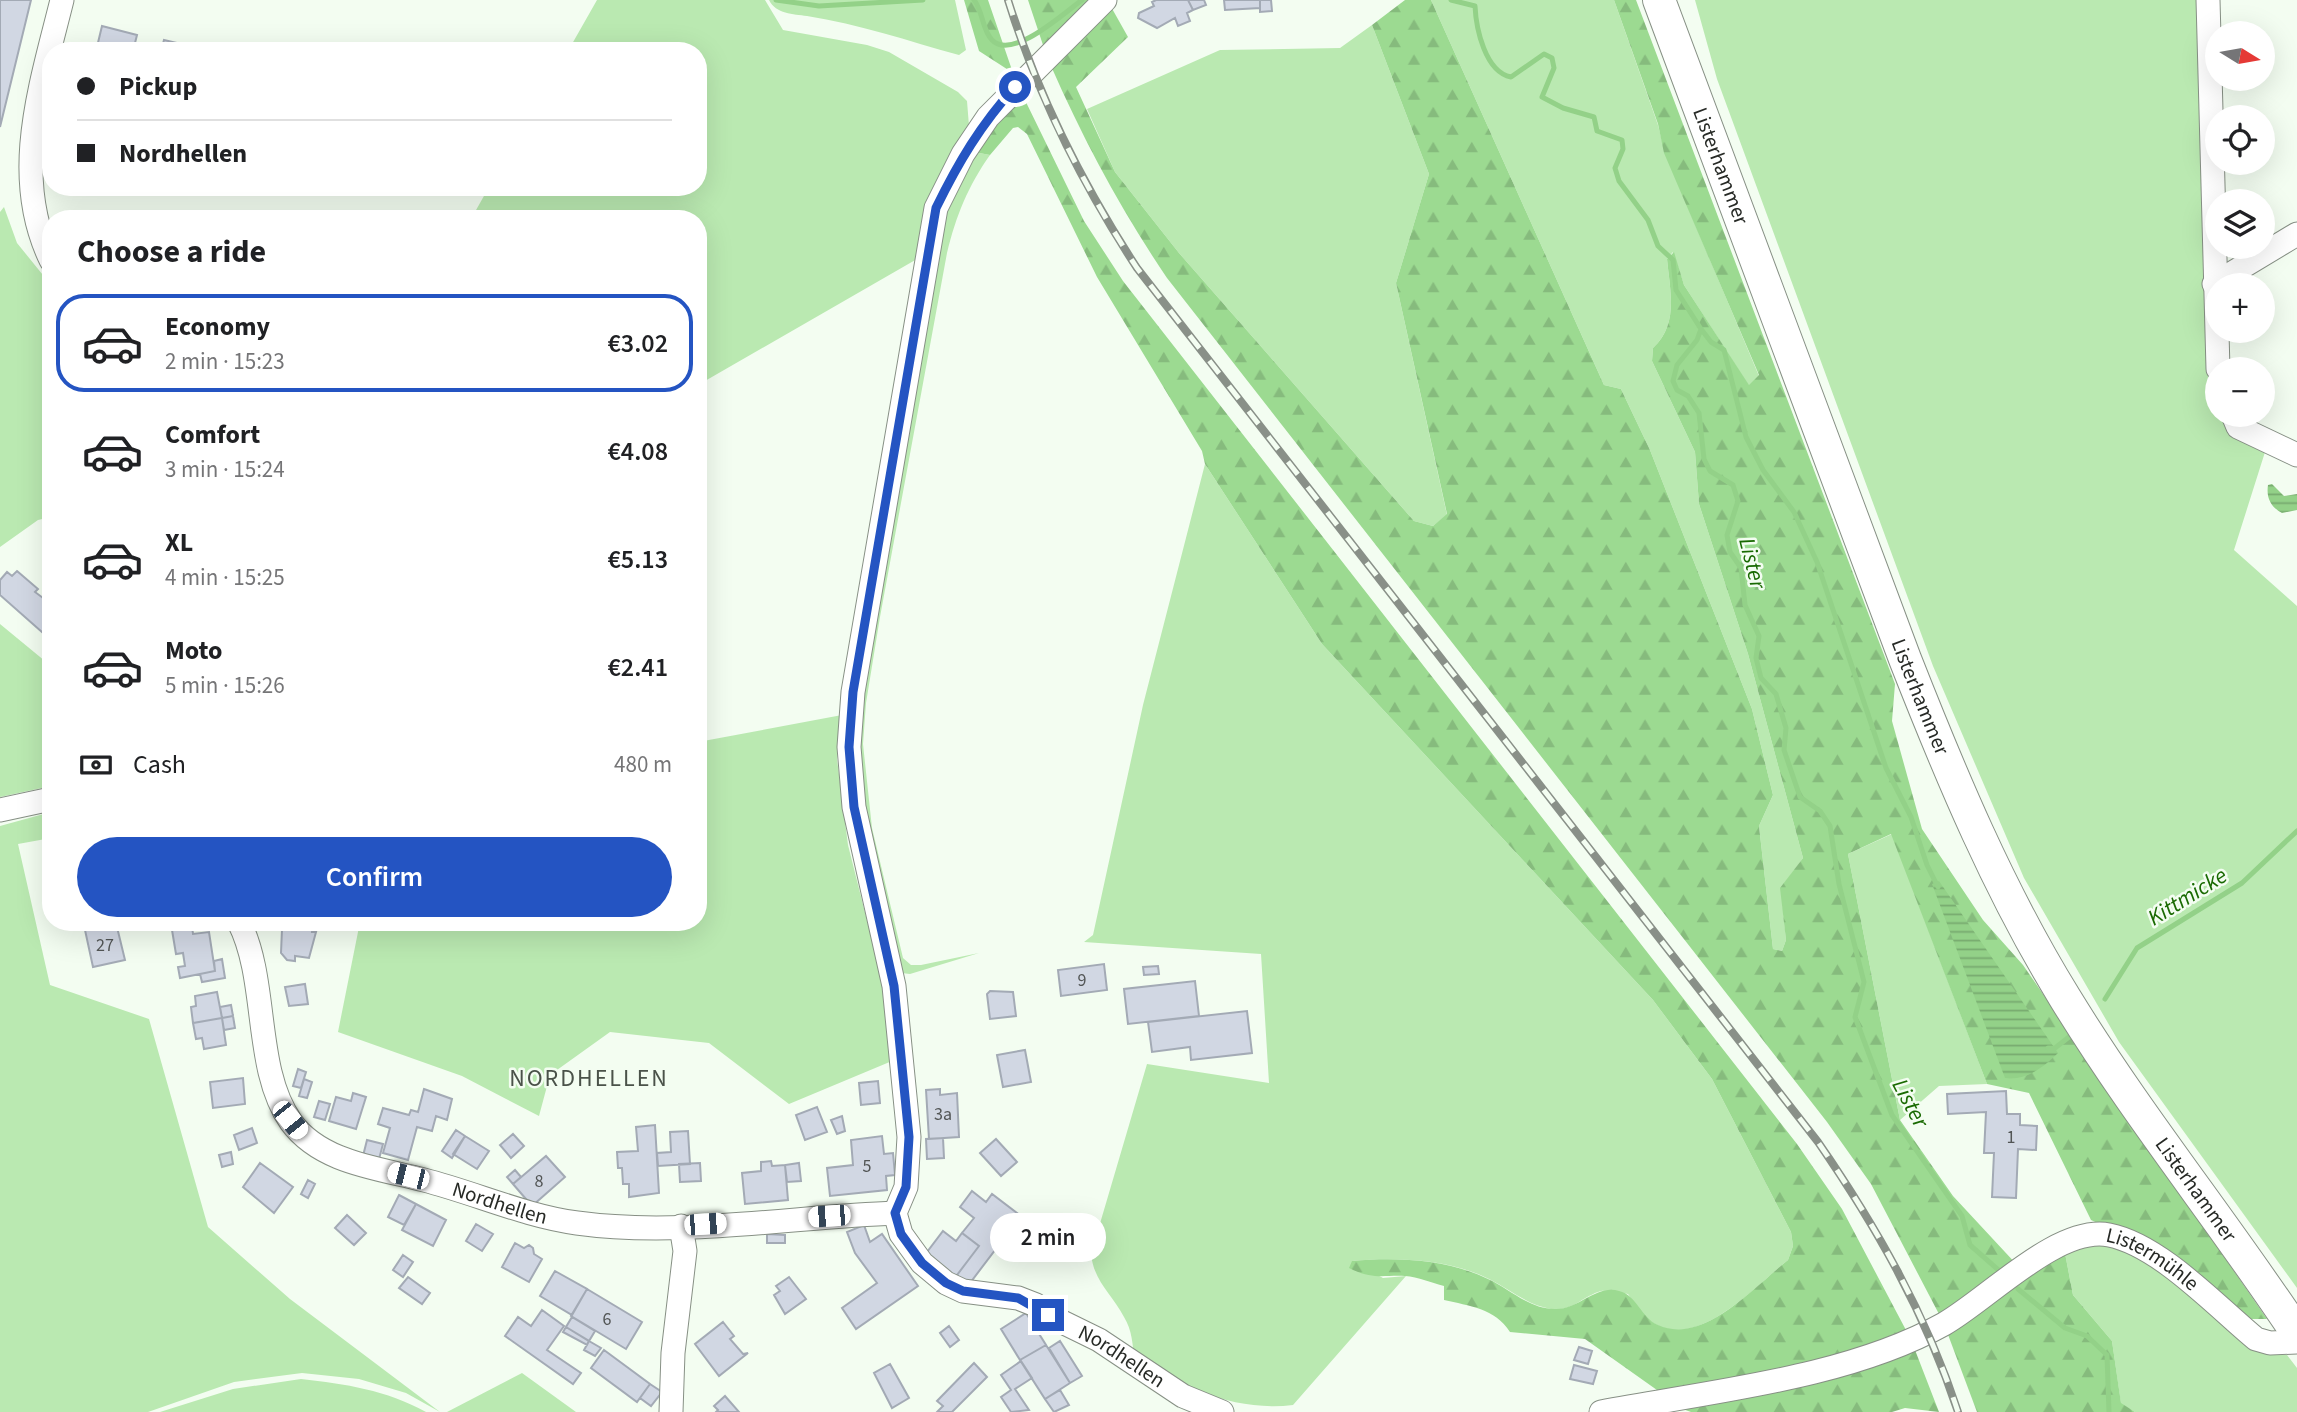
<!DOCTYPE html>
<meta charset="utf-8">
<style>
body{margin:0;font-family:"Source Sans 3",sans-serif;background:#f2f2f2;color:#202124;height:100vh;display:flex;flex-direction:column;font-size:26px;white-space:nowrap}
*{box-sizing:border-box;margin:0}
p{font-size:23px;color:#757577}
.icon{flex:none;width:38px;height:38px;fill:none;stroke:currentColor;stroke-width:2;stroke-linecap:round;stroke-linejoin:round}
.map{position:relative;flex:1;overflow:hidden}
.panel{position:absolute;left:42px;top:210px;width:665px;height:721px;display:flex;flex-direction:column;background:#fff;border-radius:28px;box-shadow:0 7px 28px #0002}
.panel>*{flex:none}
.guide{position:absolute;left:42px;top:42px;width:665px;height:154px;border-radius:28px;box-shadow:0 7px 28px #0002;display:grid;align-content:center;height:154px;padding:0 35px;background:#fff}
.needle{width:46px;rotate:101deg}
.fabs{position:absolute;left:2205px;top:21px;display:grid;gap:14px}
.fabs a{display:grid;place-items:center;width:70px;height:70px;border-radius:50%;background:#fff;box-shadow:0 7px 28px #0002;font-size:35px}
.end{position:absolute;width:32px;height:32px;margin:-16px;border:9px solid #2454c2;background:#fff;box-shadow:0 0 0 4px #fff}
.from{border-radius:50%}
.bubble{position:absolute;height:49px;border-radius:24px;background:#fff;box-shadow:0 7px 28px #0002;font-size:23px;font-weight:600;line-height:49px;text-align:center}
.car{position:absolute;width:21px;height:42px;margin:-21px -10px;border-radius:9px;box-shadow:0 0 5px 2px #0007;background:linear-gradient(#fff 24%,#345 0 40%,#fff 0 76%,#345 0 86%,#fff 0)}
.guide b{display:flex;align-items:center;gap:24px;height:66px;font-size:26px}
.guide b+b{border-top:2px solid #e0e0e0}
.guide i{width:18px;height:18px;background:#202124}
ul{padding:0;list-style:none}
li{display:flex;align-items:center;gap:21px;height:98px;margin:0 14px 10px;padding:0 21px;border:4px solid transparent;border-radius:28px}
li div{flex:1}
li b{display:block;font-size:26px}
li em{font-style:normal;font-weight:600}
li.on{border-color:#2454c2}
li>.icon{width:63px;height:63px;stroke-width:1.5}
h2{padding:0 35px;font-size:32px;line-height:84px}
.pay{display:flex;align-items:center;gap:18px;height:77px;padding:0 35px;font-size:26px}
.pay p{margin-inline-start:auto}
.button{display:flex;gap:14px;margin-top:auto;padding:14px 35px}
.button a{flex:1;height:80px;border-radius:42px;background:#2454c2;color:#fff;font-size:28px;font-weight:600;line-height:80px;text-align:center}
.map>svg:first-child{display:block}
.green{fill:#bae9b1}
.forest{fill:url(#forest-firs)}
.water{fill:url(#water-rules)}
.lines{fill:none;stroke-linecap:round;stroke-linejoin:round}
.stream{stroke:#93d188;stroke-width:5}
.building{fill:#d1d7e3;stroke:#a3aab5;stroke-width:2}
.minor-casing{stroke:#879085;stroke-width:25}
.secondary-casing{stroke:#879085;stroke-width:34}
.minor{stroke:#fff;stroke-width:23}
.secondary{stroke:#fff;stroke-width:32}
.rail-casing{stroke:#899088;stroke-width:8}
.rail{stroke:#f3fdf1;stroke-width:5;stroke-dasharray:16;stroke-linecap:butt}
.route{stroke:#2454c2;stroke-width:9}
.labels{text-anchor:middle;stroke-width:5;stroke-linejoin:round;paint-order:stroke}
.number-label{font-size:18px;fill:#525555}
.street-label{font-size:21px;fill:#272a26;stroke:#f3fdf1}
.water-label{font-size:23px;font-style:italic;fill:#196a02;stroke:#f3fdf1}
.quarter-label{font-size:24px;letter-spacing:2px;fill:#4a5249;stroke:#f3fdf1}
</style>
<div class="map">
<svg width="2297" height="1412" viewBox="0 0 2297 1412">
<defs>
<pattern id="forest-firs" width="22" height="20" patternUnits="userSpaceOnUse" patternTransform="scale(1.75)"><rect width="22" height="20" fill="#9cda91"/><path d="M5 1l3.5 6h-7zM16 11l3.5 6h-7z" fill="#86bb7d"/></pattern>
<pattern id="water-rules" width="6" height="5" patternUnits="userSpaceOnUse" patternTransform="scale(1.75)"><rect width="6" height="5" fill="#93d188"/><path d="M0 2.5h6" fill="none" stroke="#78aa6f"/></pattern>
</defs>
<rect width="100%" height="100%" fill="#f3fdf1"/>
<path class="green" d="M597,0h168l18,30 84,15 22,7 69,40 9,9 2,25 -52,133 -219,126v-166h-227l18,-32h209v-136h-130z
M769,0h186l11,50 -7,5c-51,-14 -100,-31 -152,-39 -14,-2 -31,-2 -38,-16z
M1431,0h183l44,125 7,28 94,223 -10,10 -65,-101 -11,-33 -6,7c3,32 12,65 -14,89l-1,13 43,91 4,52 49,150 55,204 -22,30 5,52 -4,11 -9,-2 -14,-123 14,-31 -21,-86 -102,-259 -29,-61 -17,-4z
M1695,0h505l12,386 5,13v16h7l6,14 35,23 -31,98 63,56v682l-178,-246 -95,-164 -91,-212 -216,-587z
M1372,25l57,149 -33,109 51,232 -14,11 -19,-5 -235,-268 -64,-81 -28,-63 133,-59 120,-2z
M974,152l16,3c-22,31 -34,61 -43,98l-67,364 -14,86 -3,41 9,84 31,130 8,7h10l58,-12 -69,21 -9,-1 -42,-176 1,-96 86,-492z
M4,207l13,36 34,42v232l-13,3 -38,27v-335z
M1205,464l117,180 331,356 59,79 79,153 2,14 -5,14c-33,26 -95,97 -140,59 -8,-6 -14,-17 -20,-25 -8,-1 -20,-4 -27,-3 -18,5 -29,21 -50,18 -24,-4 -40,-19 -62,-30 -40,-20 -93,-22 -137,-18l31,17 23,-2 -113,129c-57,7 -111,-18 -159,-45 -1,-15 -2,-30 -10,-43 -12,-23 -30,-35 -33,-63l56,-190 122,19 -8,-129 -177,-12 9,-7 50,-230z
M0,624l51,42v120l-51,11z
M842,715l-5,44 11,86 38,151 6,65 -103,43 -80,-61 -99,-11 -60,43 -11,41 -77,-40 -124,-44 22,-110h338v-180z
M51,812v26l-33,6 32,141 99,34 59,208 82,72 150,113 -34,-19 -47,-14 -57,-6 -68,9 -86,30h-148v-586z
M1892,834l95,250 -48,2 -39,34 -52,-266z
M2083,1242l38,2 156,110 10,1 10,13v44h-162l-14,-8 -9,-63 -39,-46 -9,-47z
M522,1373l54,39h-129z
M301,1379c45,5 85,11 125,33h-266l73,-23z"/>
<path class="forest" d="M964,0h24l25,73 -34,-22z
M1028,0h67l-51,48z
M1405,0h26l173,385 17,4 29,61 102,259 21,86 -14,31 14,123 9,2 4,-11 -6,-52 23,-30 -55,-204 -49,-150 -4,-52 -43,-91 1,-13c26,-24 17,-57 14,-89l7,-7 10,33 65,100 10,-10 -95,-222 -6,-29 -44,-124h22l259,684 -3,37 30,108 61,91 40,45 244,354h-28l-96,-75 -52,-24 -62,-127 -42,-9 -96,-250 -43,20 52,266 53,76 65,70 -78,50 -69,-132 -44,-62 -660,-844c-46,-68 -83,-137 -116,-212l59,-61 18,32 -52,50 39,85 64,81 235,268 19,5 14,-12 -51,-231 33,-109 -57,-149z
M1023,96l61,125 39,60 674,863 45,65 65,123 -66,25 -177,38 -79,-56 -75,-7c-15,-24 -41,-26 -66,-32v-14c-12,-3 -26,-9 -39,-10 -23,-1 -32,4 -56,-8l3,-7c44,-4 95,-2 136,18 22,10 41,30 67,30 23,1 42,-25 64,-18 18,4 22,27 39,34 45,21 97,-39 130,-65l5,-14 -2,-14 -79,-153 -59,-79 -331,-356 -117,-180 -3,-13 -105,-174 -70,-143 -9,-7 -5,1 -23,27 -16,-3 25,-33z
M2064,1248l9,47 39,46 9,62 14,9h-158l-30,-80z
M1915,1350l24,62 -34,-4 -13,4h-201l-17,-6z"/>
<path class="water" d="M2272,484l12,12 13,-2v16l-15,3c-11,-6 -16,-15 -14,-28z
M1939,881l119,172c-14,14 -32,28 -53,25l-73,-194z"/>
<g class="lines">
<path class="stream" d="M776,0l43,6 104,-6
M974,0c9,11 8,30 18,40 20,21 72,-27 90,-40
M1451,0l24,6c1,22 10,66 36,71l33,-23 8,4 2,10 -12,29 21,11 31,9 3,14 25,9 1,9 -8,19 4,13 29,39 10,26 15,14 3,30 25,39 -4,11 -20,25 -4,16 4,9 11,6 11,17 5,46 6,12 23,14 5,16 -11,34 3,17 11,16 4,37 14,31 -3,22 5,20 15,16 10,34 -2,22 16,47 20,14 10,15 9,58 25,98 -9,35 37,98 70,101 8,29 33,29
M1701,329l10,13 13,8 22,87 17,33 31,42 23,50 69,206 25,49 16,48 11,22
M2105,999l32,-51 105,-65 55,-52
M2048,1048h7l14,-11
M2018,1289l47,39 22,8 20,19 2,57"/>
</g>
<path class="building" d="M0,0h31l-31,127z
M1156,0h32l5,10 -6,3 3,8 -12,5 -3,-8 -18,10 -19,-10 1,-5 15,-7 -2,-4z
M1188,0h16l2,5 -13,5z
M1224,0h36v8l-35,2z
M1260,0h11l1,11 -12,1z
M102,26l35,9 -4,16h-37z
M164,40l43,10v1h-46z
M17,571l21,18 -3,3 16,12v36l-51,-45v-15l7,-8 5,4z
M292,922l21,2 -1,8h4l-7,26 -14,-2v5l-8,-1 -6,-7 1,-24 9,1z
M116,923l9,37 -32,7 -8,-37z
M192,926l1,8 16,-2 6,39 -35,7 -2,-11 7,-1 -2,-13 -7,1 -4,-24z
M222,959l3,19 -23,4 -2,-8 15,-3 -1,-10z
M1104,964l3,26 -46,6 -3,-26z
M1158,966l1,8 -15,1 -1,-8z
M1195,981l4,35 -71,8 -4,-35z
M305,984l3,20 -19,2 -4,-19z
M990,991l23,1 3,24 -26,3 -3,-25z
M217,992l5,26 -29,5 -2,-16 5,-1 -1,-10z
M231,1005l2,11 -11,2 -2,-11z
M1247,1011l5,42 -61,7 -1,-13 -38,5 -4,-30z
M233,1016l2,12 -11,2 -2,-12z
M222,1018l4,27 -22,4 -2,-11 -6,1 -3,-16z
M1025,1050l6,32 -28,5 -6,-32z
M298,1069l8,3 -5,16 -8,-2z
M243,1078l2,26 -32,4 -3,-26z
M304,1079l8,3 -5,16 -8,-2z
M878,1081l2,22 -19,2 -2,-22z
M424,1089l28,10 -5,21 -11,-4 -4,15 -15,-4 -9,33 -25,-7 7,-25 -12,-4 5,-16 26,7 2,-5 7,2z
M940,1089v6l17,-2 2,44 -30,2 -3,-49z
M2006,1091l1,23h13v11l17,1 -1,24 -18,-1 -2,49 -24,-1 2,-44h-10l2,-41 -38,2 -1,-20z
M353,1093l13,4 -10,32 -27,-8 7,-24 15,4z
M319,1101l11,3 -5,16 -11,-3z
M817,1107l10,25 -22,8 -9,-25z
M842,1116l3,15 -8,3 -6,-14z
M655,1125l4,68 -30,4v-13h-6l-1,-16h-4l-1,-16 21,-1 -2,-24z
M252,1128l5,15 -18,7 -5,-15z
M456,1130l9,6 -13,22 -10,-7z
M688,1131l2,33 -32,2 -1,-13 14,-1 -1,-20z
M513,1134l11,12 -13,12 -11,-13z
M465,1136l24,15 -12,18 -24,-15z
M882,1136l2,18 9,-1 2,22 -9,1 1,14 -57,6 -3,-28 26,-3 -2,-25z
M943,1138l1,20 -17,1 -1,-20z
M996,1139l21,23 -16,14 -21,-23z
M367,1140l16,4 -4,15 -16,-3z
M231,1152l2,12 -11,3 -3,-12z
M546,1156l19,21 -33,29 -19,-22z
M771,1161l1,5 13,-1 3,35 -43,4 -3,-31 19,-2v-9z
M260,1163l33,24 -19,26 -31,-26z
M700,1163l1,18 -21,1 -1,-18z
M799,1163l2,18 -14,1 -2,-17z
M515,1170l6,7 -8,7 -6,-7z
M308,1180l7,4 -7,14 -7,-4z
M972,1191l14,11 6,-8 29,22 -51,67 -16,-4 25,-33 -17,-13 12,-15 -14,-11z
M399,1195l17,9 -12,21 -16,-8z
M416,1204l30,16 -13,26 -31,-16z
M347,1215l19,18 -12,12 -19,-17z
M476,1224l17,10 -11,17 -16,-10z
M864,1225l6,17 12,-8 36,52 -62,43 -14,-21 35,-25 -22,-30 -8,-21z
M943,1231l13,10 6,-8 17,13 -25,33 -30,-23z
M767,1234l18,1v8h-18z
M515,1243l9,5 5,-3 4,3 1,6 8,5 -13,23 -27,-15z
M403,1255l10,7 -10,15 -10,-7z
M555,1271l32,18 -15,26 -32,-19z
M408,1277l22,16 -8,11 -23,-16z
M789,1277l17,22 -21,15 -11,-19 6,-4 -4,-5z
M587,1289l55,33 -16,27 -55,-33z
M542,1310l22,16 -17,24 34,23 -8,11 -68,-48 13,-19 13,9z
M1026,1313l20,32 -26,15 -19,-31z
M572,1317l23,14 -6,10 -23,-14z
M723,1322l11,14 -4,3 13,15 5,-1 -29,23 -24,-32z
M949,1326l10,14 -9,7 -10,-14z
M566,1327l23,14 -2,4 -24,-13z
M589,1341l12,7 -6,8 -11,-6z
M1060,1341l22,35 -12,7 -21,-35z
M1046,1345l24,38 -25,16 -25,-39z
M1579,1347l13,4 -4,13 -14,-4z
M604,1350l46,34 -13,18 -46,-34z
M1021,1361l11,17 -17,11 14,21 -18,2 -10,-15 10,-7 -10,-15z
M974,1363l13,14 -35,35h-15l6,-6 -6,-5z
M890,1364l19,34 -17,10 -18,-35z
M1574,1365l23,6 -4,13 -23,-5z
M650,1384l12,8 -11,14 -11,-8z
M1060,1390l9,15 -15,7 -9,-13z
M725,1396l14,16h-23l2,-2 -4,-4z"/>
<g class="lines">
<defs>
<g id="minor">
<path id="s1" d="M1105,0l-117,117 -25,37 -27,54 -83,484 -4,55 5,60 40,179 15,151 -3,50 -11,26 6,21 21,29 24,20 17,8 55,7 18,7 12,10 51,25 84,56 39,16"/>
<path d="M2208,0l10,369"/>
<path d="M51,260c-41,-84 -10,-175 11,-260"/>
<path d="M2214,284l83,-50"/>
<path d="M2233,415l5,12 59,28"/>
<path d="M0,810l51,-11"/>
<path id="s2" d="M239,922c30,59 14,146 52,200 30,41 87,46 133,58 51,13 101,36 153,43 100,14 216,-6 318,-10"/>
<path d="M671,1412l2,-59 12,-102 -4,-25"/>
<path id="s3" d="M1601,1412c111,-21 246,-34 343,-88 44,-25 114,-99 165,-89 51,10 108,72 147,104l14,4 27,-1"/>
</g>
<g id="secondary">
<path id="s4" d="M1659,0l246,659c46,117 94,232 160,339 71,116 157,222 232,335"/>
</g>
</defs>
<use href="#minor" class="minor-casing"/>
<use href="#secondary" class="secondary-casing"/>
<use href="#minor" class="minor"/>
<use href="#secondary" class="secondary"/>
<defs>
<path id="rail" d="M1008,0c30,96 74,184 129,268l681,874c58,84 108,172 140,270"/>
</defs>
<use href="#rail" class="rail-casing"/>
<use href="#rail" class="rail"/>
</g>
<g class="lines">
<path class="route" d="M1015,87c-34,37 -57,76 -79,121l-83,484 -4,55 5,60 40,179 15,151 -3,50 -11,26 6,21 21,29 24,20 17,8 55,7 30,17"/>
</g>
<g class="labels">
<g class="number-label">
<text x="105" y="951">27</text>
<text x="1082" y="986">9</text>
<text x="943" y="1120">3a</text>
<text x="2011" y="1143">1</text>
<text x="867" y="1172">5</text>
<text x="539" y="1187">8</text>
<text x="607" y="1325">6</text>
</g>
<g class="street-label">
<text dy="7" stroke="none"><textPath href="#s4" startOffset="177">Listerhammer</textPath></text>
<text dy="7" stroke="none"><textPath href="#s4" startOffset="744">Listerhammer</textPath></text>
<text dy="7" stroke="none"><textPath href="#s4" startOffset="1311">Listerhammer</textPath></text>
<text dy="7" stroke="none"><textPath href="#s2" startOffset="436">Nordhellen</textPath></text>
<text dy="7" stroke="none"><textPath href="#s3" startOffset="597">Listermühle</textPath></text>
<text dy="7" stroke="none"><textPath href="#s1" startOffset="1573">Nordhellen</textPath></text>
</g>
<g class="water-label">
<text transform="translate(1753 563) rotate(76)" y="8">Lister</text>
<text transform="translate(2187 896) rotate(-32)" y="8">Kittmicke</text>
<text transform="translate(1911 1103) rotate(62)" y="8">Lister</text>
</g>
<g class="quarter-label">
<text x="589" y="1086">NORDHELLEN</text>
</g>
</g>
</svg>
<div class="fabs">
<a><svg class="needle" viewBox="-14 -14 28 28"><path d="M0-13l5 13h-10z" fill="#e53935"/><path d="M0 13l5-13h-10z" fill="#757577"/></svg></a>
<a><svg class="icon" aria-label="locate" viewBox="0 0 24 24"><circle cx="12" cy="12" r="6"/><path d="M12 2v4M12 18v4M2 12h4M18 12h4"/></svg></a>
<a><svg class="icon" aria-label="layers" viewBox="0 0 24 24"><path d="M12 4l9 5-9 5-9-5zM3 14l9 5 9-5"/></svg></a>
<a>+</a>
<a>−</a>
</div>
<i class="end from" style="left:1015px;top:87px"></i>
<i class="end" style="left:1048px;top:1315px"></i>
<div class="bubble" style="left:990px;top:1213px;width:116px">2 min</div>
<i class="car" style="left:290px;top:1120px;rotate:141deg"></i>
<i class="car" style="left:408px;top:1176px;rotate:284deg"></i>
<i class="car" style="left:829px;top:1216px;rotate:266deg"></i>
<i class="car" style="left:705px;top:1224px;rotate:86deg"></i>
<div class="guide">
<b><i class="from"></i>Pickup</b>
<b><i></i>Nordhellen</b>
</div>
<section class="panel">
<h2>Choose a ride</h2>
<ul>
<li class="on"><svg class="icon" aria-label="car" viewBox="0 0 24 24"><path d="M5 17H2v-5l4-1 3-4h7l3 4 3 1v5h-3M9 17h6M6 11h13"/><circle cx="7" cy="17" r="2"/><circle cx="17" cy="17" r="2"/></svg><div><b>Economy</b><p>2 min · 15:23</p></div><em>€3.02</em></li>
<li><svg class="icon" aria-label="car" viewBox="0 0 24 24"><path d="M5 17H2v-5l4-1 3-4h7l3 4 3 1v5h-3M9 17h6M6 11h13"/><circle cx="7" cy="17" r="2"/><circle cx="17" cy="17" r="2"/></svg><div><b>Comfort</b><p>3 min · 15:24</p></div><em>€4.08</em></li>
<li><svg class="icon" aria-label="car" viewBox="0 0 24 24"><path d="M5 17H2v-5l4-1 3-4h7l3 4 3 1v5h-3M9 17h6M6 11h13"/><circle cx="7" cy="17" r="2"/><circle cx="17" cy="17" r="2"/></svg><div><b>XL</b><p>4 min · 15:25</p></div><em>€5.13</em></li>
<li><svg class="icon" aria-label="car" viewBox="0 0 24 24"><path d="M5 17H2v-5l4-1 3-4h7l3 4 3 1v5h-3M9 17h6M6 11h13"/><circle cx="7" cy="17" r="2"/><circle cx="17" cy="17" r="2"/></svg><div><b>Moto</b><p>5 min · 15:26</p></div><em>€2.41</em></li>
</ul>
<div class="pay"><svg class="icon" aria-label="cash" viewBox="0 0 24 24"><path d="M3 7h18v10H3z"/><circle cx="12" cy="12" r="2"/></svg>Cash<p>480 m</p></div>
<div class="button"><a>Confirm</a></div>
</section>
</div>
